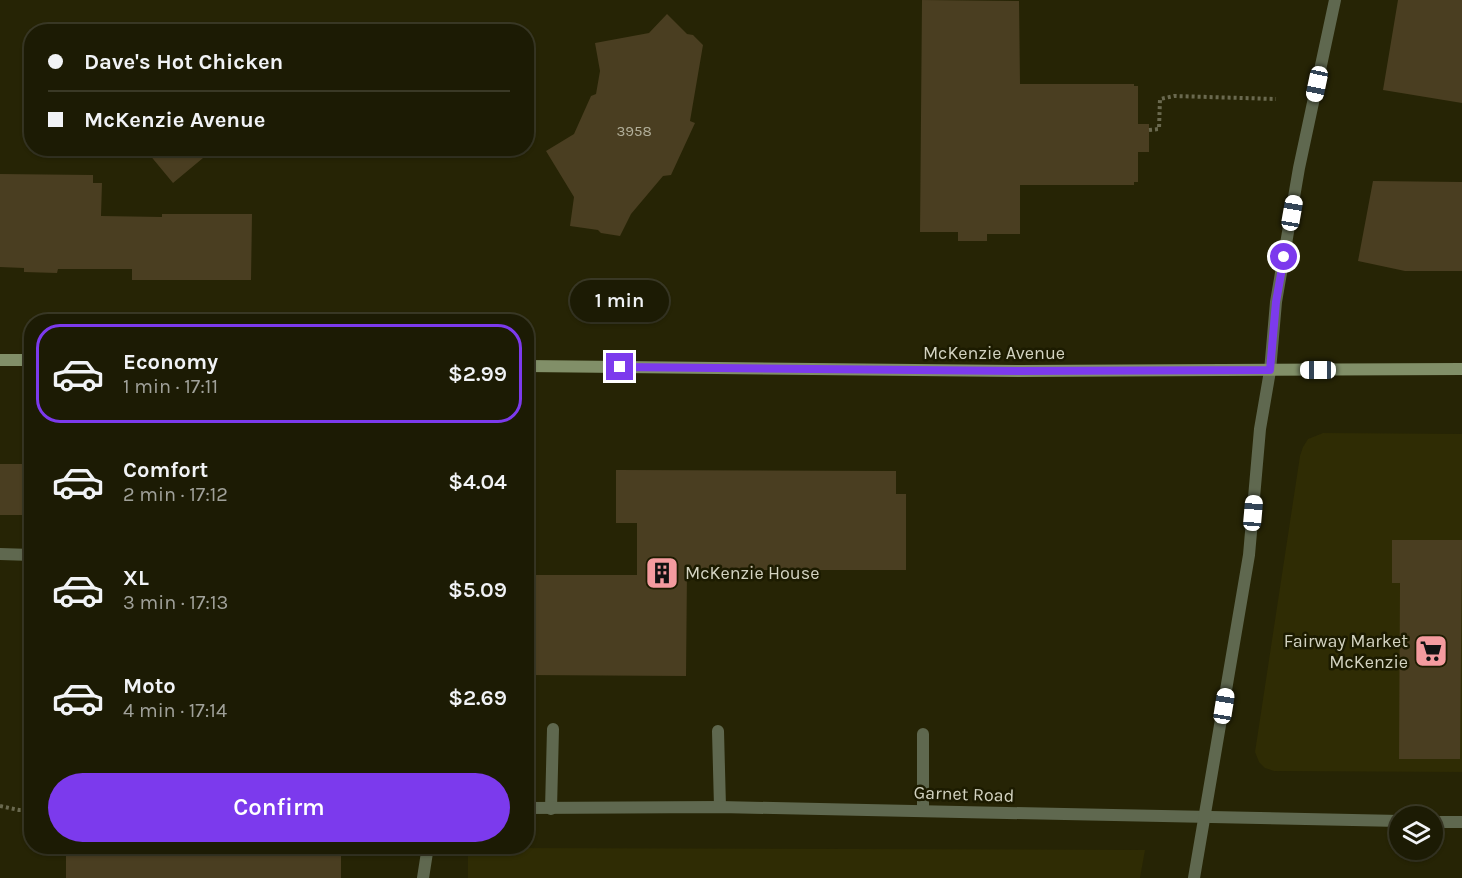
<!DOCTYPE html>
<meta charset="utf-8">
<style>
body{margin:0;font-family:Karla,sans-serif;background:#292813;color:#f1f3f6;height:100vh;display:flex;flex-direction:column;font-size:22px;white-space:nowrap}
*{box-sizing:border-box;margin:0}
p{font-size:20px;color:#a0a19a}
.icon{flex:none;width:33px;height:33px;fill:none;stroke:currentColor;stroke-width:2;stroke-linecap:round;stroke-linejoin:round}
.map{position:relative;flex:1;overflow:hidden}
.side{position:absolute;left:24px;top:314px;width:510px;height:540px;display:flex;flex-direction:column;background:#1c1b04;border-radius:24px;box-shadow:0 2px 4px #0004,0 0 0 2px #3a3926}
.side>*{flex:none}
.guide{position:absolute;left:24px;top:24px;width:510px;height:132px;border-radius:24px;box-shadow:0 2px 4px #0004,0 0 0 2px #3a3926;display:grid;align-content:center;height:132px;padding:0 24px;background:#1c1b04}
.controls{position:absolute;left:1389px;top:806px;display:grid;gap:12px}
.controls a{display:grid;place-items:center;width:54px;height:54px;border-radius:50%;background:#1c1b04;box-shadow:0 2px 4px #0004,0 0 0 2px #3a3926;font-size:30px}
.end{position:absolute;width:27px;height:27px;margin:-14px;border:8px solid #7c3aed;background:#fff;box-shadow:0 0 0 3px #fff}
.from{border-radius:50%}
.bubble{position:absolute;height:42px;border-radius:21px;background:#1c1b04;box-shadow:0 2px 4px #0004,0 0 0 2px #3a3926;font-size:20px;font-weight:600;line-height:42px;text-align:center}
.car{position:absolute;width:18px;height:36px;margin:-18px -9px;border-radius:8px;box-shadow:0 0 4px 2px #0007;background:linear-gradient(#fff 24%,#345 0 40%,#fff 0 76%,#345 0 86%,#fff 0)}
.guide b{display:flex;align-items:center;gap:21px;height:57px;font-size:22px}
.guide b+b{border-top:2px solid #3a3926}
.guide i{width:15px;height:15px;background:#f1f3f6}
ul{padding:10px 0 0;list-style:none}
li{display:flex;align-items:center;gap:18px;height:99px;margin:0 12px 9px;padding:0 12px;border:3px solid transparent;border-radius:24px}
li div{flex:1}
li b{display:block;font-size:22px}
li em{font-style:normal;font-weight:600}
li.active{border-color:#7c3aed}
li>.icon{width:54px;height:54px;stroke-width:1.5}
.button{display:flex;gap:12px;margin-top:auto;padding:12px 24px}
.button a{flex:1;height:69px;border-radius:36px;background:#7c3aed;color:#fff;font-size:24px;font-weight:600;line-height:69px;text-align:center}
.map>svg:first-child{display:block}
.built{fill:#2f2c04}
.building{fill:#4a3e21}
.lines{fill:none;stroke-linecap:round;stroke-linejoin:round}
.path{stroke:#6a694f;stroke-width:4;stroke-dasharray:3 3;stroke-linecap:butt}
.service{stroke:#5f684f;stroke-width:12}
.minor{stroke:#5f684f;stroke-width:12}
.tertiary{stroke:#5f684f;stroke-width:12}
.secondary{stroke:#818f68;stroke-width:12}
.route{stroke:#7c3aed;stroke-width:8}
.labels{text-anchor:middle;stroke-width:5;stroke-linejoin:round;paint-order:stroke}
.number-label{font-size:15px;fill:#b1ae99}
.street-label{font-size:18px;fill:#d3d3c1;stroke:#1c1b00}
.poi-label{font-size:18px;fill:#d3d3c1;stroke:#1c1b00;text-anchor:start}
</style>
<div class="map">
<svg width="1462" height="878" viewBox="0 0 1462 878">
<rect width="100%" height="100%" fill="#262405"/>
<path class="built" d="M1323,433l139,1v338l-188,-1 -9,-3 -6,-6 -4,-10 45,-296 3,-9 5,-8z
M468,848l677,2 -5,28h-672z"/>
<path class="building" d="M922,0l97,1 1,83h114v2h4v38h11v28h-11v30h-4v3h-114v49h-33v7h-29v-9h-38z
M1398,0h64v103l-79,-13z
M667,14l20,20 6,1 10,10 -13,76 5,2 -24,52 -8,1 -32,38 -11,22 -19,-3 -3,-3 -28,-4 4,-29 -28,-46 28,-17 17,-38 5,-2 4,-23 -5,-28 54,-10z
M144,148h71l-42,35z
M0,174l93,1v8h9l-1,33 61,1v-3h90l-1,66h-119v-11h-74l-1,4 -33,-1v-4l-24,-1z
M1373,181l89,1v89h-57l-47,-10z
M0,464h32v51h-32z
M616,470l280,1v23h10v76h-219l-1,106 -160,-1v-100h111v-52h-21z
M1392,540h70l-2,219h-61l1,-176h-8z
M66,850l119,1v3l156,-4v28h-275z"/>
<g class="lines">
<path class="path" d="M1149,130l10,-1 1,-30 14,-3 102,3
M0,806l19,4h13"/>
<path class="service" d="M0,554l32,1
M28,555l1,63h3
M29,618l2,98
M718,731l2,76
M923,734v76
M551,809l2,-80
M423,878l5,-32"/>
<path class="minor" d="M526,808l194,-1 680,14
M1432,822h30"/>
<path class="tertiary" d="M1194,878l55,-323 11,-126 10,-58 6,-69 23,-134 36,-168"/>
<path class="secondary" d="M0,360h32
M526,366l493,5 443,-2"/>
</g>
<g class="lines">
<path class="route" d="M620,367l399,4 251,-1 6,-68 8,-45"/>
</g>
<defs>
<symbol id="building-square" viewBox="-11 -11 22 22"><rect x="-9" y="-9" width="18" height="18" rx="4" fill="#f49b9f" stroke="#1c1b00"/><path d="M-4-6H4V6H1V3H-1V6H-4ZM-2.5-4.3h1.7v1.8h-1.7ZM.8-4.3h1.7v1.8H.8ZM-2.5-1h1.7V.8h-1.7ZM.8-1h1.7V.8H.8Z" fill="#111"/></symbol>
<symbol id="supermarket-square" viewBox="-11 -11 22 22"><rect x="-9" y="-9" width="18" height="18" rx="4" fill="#f49b9f" stroke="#1c1b00"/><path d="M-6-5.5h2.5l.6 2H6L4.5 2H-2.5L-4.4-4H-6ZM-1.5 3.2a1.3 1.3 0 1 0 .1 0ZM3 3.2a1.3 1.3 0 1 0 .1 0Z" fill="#111"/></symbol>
</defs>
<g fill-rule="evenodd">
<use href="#building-square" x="643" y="554" width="38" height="38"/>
<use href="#supermarket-square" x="1412" y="632" width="38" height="38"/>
</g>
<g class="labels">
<g class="number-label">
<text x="634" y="136">3958</text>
</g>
<g class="street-label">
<text x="994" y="359">McKenzie Avenue</text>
<text transform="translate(964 794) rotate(2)" y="6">Garnet Road</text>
</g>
<g class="poi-label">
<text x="685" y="579">McKenzie House</text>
<text x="1408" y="647" text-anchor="end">Fairway Market<tspan x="1408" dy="21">McKenzie</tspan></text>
</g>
</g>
</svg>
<div class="controls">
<a><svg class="icon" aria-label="layers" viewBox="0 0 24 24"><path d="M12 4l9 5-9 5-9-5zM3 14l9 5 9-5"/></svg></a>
</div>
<i class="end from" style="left:1284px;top:257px"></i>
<i class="end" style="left:620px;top:367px"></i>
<div class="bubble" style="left:570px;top:280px;width:99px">1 min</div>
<i class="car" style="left:1317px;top:84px;rotate:192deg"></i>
<i class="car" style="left:1292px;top:213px;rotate:10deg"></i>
<i class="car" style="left:1318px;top:370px;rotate:270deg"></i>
<i class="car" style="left:1253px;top:513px;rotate:5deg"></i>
<i class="car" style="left:1224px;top:706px;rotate:9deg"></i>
<div class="guide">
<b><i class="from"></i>Dave's Hot Chicken</b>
<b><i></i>McKenzie Avenue</b>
</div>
<section class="side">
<ul>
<li class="active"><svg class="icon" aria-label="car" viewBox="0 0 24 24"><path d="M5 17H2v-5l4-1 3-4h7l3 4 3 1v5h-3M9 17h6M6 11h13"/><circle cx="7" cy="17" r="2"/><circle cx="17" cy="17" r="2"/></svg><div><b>Economy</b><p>1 min · 17:11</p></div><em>$2.99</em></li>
<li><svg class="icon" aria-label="car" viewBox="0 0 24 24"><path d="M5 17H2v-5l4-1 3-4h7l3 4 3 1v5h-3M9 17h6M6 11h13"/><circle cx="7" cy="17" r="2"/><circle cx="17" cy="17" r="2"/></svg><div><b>Comfort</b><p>2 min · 17:12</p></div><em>$4.04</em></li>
<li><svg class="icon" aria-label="car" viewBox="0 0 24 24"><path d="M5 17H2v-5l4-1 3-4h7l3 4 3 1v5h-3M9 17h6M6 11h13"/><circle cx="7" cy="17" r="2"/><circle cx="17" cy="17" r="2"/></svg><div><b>XL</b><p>3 min · 17:13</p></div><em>$5.09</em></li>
<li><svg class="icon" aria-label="car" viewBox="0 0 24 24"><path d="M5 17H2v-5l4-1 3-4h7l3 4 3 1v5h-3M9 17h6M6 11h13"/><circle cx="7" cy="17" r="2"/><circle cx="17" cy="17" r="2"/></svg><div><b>Moto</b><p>4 min · 17:14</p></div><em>$2.69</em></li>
</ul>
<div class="button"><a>Confirm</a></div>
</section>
</div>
